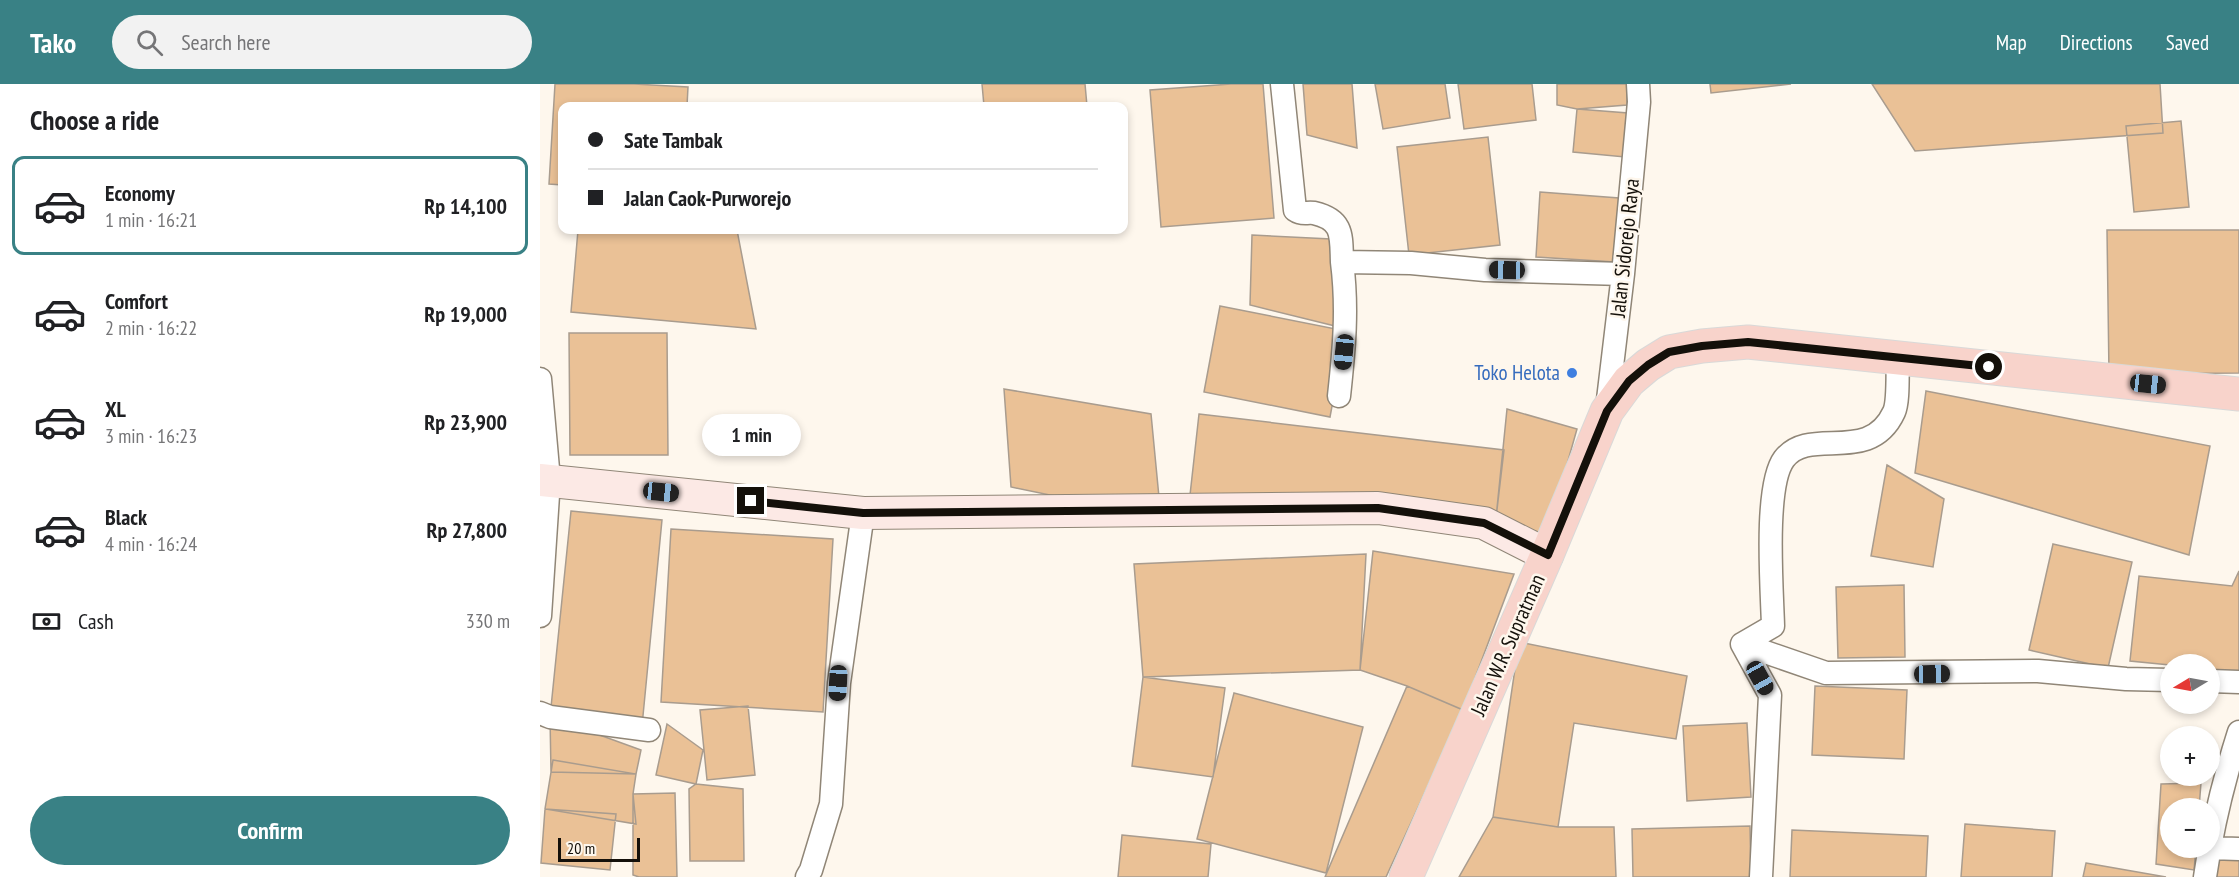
<!DOCTYPE html>
<meta charset="utf-8">
<style>
body{margin:0;font-family:"PT Sans Narrow",sans-serif;background:#f2f2f2;color:#202124;height:100vh;display:flex;flex-direction:column;font-size:22px;white-space:nowrap}
*{box-sizing:border-box;margin:0}
p{font-size:20px;color:#757577}
.icon{flex:none;width:33px;height:33px;fill:none;stroke:currentColor;stroke-width:2;stroke-linecap:round;stroke-linejoin:round}
.map{position:relative;flex:1;overflow:hidden}
.details{display:flex;flex-direction:column;background:#fff;width:540px}
.details>*{flex:none}
.top-card{position:absolute;left:18px;top:18px;width:570px;height:132px;border-radius:12px;box-shadow:0 3px 9px #0003;display:grid;align-content:center;height:132px;padding:0 30px;background:#fff}
.needle{width:39px;rotate:260deg}
.controls{position:absolute;left:1620px;top:570px;display:grid;gap:12px}
.controls a{display:grid;place-items:center;width:60px;height:60px;border-radius:50%;background:#fff;box-shadow:0 3px 9px #0003;font-size:30px}
.scale{position:absolute;left:18px;bottom:15px;width:82px;box-sizing:border-box;padding-left:6px;border:3px solid #14100a;border-top:0;font-size:16px;line-height:21px;white-space:nowrap;color:#14100a;-webkit-text-stroke:4px #fef7ed;paint-order:stroke}
.end{position:absolute;width:27px;height:27px;margin:-14px;border:8px solid #14100a;background:#fff;box-shadow:0 0 0 3px #fff}
.from{border-radius:50%}
.bubble{position:absolute;height:42px;border-radius:21px;background:#fff;box-shadow:0 3px 9px #0003;font-size:20px;font-weight:600;line-height:42px;text-align:center}
.car{position:absolute;width:18px;height:36px;margin:-18px -9px;border-radius:8px;box-shadow:0 0 4px 2px #0007;background:linear-gradient(#222 24%,#8ab4d8 0 40%,#222 0 76%,#8ab4d8 0 86%,#222 0)}
.top-card b{display:flex;align-items:center;gap:21px;height:57px;font-size:22px}
.top-card b+b{border-top:2px solid #e0e0e0}
.top-card i{width:15px;height:15px;background:#202124}
ul{padding:0;list-style:none}
li{display:flex;align-items:center;gap:18px;height:99px;margin:0 12px 9px;padding:0 18px;border:3px solid transparent;border-radius:12px}
li div{flex:1}
li b{display:block;font-size:22px}
li em{font-style:normal;font-weight:600}
li.selected{border-color:#398185}
li>.icon{width:54px;height:54px;stroke-width:1.5}
h2{padding:0 30px;font-size:27px;line-height:72px}
.pay{display:flex;align-items:center;gap:15px;height:66px;padding:0 30px;font-size:22px}
.pay p{margin-inline-start:auto}
.primary-button{display:flex;gap:12px;margin-top:auto;padding:12px 30px}
.primary-button a{flex:1;height:69px;border-radius:36px;background:#398185;color:#fff;font-size:24px;font-weight:600;line-height:69px;text-align:center}
header{display:flex;align-items:center;gap:36px;box-sizing:border-box;height:84px;padding:0 30px;background:#398185;color:#fff}
header strong{font-size:28px}
nav{display:flex;gap:33px;margin-inline-start:auto;font-size:21px}
.search{width:420px;height:54px;background:#f2f2f2;display:flex;align-items:center;gap:15px;box-sizing:border-box;padding:0 21px;border-radius:33px;color:#757577;font-size:22px}
main{display:flex;flex:1;min-height:0}
.map>svg:first-child{display:block}
.building{fill:#eac196;stroke:#a99c8e;stroke-width:1.5}
.lines{fill:none;stroke-linecap:round;stroke-linejoin:round}
.street-casing{stroke:#908677;stroke-width:25}
.secondary-casing{stroke:#908677;stroke-width:34}
.primary-casing{stroke:#d9d9d8;stroke-width:35}
.street{stroke:#fff;stroke-width:22}
.secondary{stroke:#fce9e5;stroke-width:32}
.primary{stroke:#f8d3cb;stroke-width:33}
.route{stroke:#14100a;stroke-width:8}
.shop-dot{fill:#3f7fe0;stroke:#fef7ed;stroke-width:2}
.labels{text-anchor:middle;stroke-width:5;stroke-linejoin:round;paint-order:stroke}
.street-label{font-size:21px;fill:#14100a;stroke:#fef7ed}
.shop-label{font-size:21px;fill:#366cbe;stroke:#fef7ed;text-anchor:end}
</style>
<header>
<strong>Tako</strong>
<div class="search"><svg class="icon" aria-label="search" viewBox="0 0 24 24"><circle cx="10" cy="10" r="6"/><path d="M15 15l6 6"/></svg>Search here</div>
<nav><a>Map</a><a>Directions</a><a>Saved</a></nav>
</header>
<main>
<section class="details">
<h2>Choose a ride</h2>
<ul>
<li class="selected"><svg class="icon" aria-label="car" viewBox="0 0 24 24"><path d="M5 17H2v-5l4-1 3-4h7l3 4 3 1v5h-3M9 17h6M6 11h13"/><circle cx="7" cy="17" r="2"/><circle cx="17" cy="17" r="2"/></svg><div><b>Economy</b><p>1 min · 16:21</p></div><em>Rp 14,100</em></li>
<li><svg class="icon" aria-label="car" viewBox="0 0 24 24"><path d="M5 17H2v-5l4-1 3-4h7l3 4 3 1v5h-3M9 17h6M6 11h13"/><circle cx="7" cy="17" r="2"/><circle cx="17" cy="17" r="2"/></svg><div><b>Comfort</b><p>2 min · 16:22</p></div><em>Rp 19,000</em></li>
<li><svg class="icon" aria-label="car" viewBox="0 0 24 24"><path d="M5 17H2v-5l4-1 3-4h7l3 4 3 1v5h-3M9 17h6M6 11h13"/><circle cx="7" cy="17" r="2"/><circle cx="17" cy="17" r="2"/></svg><div><b>XL</b><p>3 min · 16:23</p></div><em>Rp 23,900</em></li>
<li><svg class="icon" aria-label="car" viewBox="0 0 24 24"><path d="M5 17H2v-5l4-1 3-4h7l3 4 3 1v5h-3M9 17h6M6 11h13"/><circle cx="7" cy="17" r="2"/><circle cx="17" cy="17" r="2"/></svg><div><b>Black</b><p>4 min · 16:24</p></div><em>Rp 27,800</em></li>
</ul>
<div class="pay"><svg class="icon" aria-label="cash" viewBox="0 0 24 24"><path d="M3 7h18v10H3z"/><circle cx="12" cy="12" r="2"/></svg>Cash<p>330 m</p></div>
<div class="primary-button"><a>Confirm</a></div>
</section>
<div class="map">
<svg width="1699" height="793" viewBox="0 0 1699 793">
<rect width="100%" height="100%" fill="#fef7ed"/>
<path class="building" d="M15,0h79l54,3 -1,19h-125v79l-13,-1z
M442,0h103l2,22h-103z
M691,0h32l11,134 -113,9 -11,-137z
M763,0h49l5,64 -50,-13z
M835,0h70l5,34 -67,11z
M918,0h74l4,36 -72,9z
M1017,0h70v21l-50,4 -20,-4z
M1170,0h81l-80,9z
M1332,0h288l3,49 -248,18z
M1037,25l51,4 -3,44 -52,-5z
M1641,37l8,86 -55,5 -8,-86z
M948,53l12,108 -91,10 -12,-108z
M1000,108l79,6 -4,64 -79,-5z
M38,146h159l19,99 -185,-17z
M1567,146h132v143l-130,1z
M712,151l79,4 4,87 -85,-21z
M680,222l126,25 -16,86 -126,-25z
M29,249h98l1,122h-98z
M464,305l147,25 10,104 -150,-31z
M1386,307l284,55 -21,109 -274,-82z
M967,325l70,20 -30,106 -51,-17z
M659,330l305,36 -8,68 -309,4z
M1347,381l57,34 -11,68 -62,-11z
M31,427l91,9 -20,206 -92,-9z
M131,445l162,10 -10,173 -162,-10z
M1513,460l79,18 -24,106 -79,-18z
M833,467l141,23 -51,136 -56,-24 -47,-16z
M826,470l-6,116 -217,7 -9,-113z
M1699,487v101l-29,-3v-5l-40,1 -40,-4 9,-85 93,10z
M1364,501l1,72 -67,1 -2,-71z
M979,558l168,34 -11,63 -102,-16 -16,104 -65,-10z
M603,593l82,11 -12,89 -81,-11z
M867,602l56,24 -77,167h-61z
M1275,602l92,4 -3,69 -92,-4z
M694,609l129,34 -37,146 -129,-34z
M208,622l7,69 -48,5 -7,-70z
M10,633l91,33 -5,24 -85,-2z
M1207,639l4,74 -64,4 -4,-75z
M127,640l36,26 -7,34 -40,-9z
M13,676l83,14 -3,20 3,30 -91,-15z
M1661,699l-2,25h-29v40h26l-2,22 -38,-6 5,-80z
M156,700l47,5 1,72h-54l-1,-72z
M135,709l2,84h-38l-6,-2v-81z
M5,725l71,5 -6,56 -69,-7z
M953,733l65,10h56l2,50h-157z
M1425,740l90,7 -3,46h-91z
M1210,742l1,51h-118l-1,-48z
M1252,746l136,6 -2,41h-136z
M582,751l89,9 -3,33h-90z
M1670,764l29,1v28h-30z
M1546,779l80,14h-83z"/>
<g class="lines">
<defs>
<path id="street" d="M742,0l13,126c7,5 11,2 19,3 30,7 27,23 28,49
M0,295l9,101 -9,136
M799,312c5,-46 9,-87 3,-134l69,1 74,7 138,4
M1067,324l16,-134 16,-172 -1,-18
M1202,560l84,29 212,-2 88,8 44,1
M1670,597l29,1
M0,629l10,4 99,13
M1670,764l29,1
M267,793l4,-7 20,-66 8,-121 24,-170
M1221,793l9,-182 -28,-51 31,-18c-1,-37 -9,-140 11,-167 26,-34 85,7 110,-47 5,-11 3,-41 4,-54
M1665,793c7,-49 19,-98 34,-145"/>
<path id="secondary" d="M0,396l323,33 515,-5 106,15 63,32"/>
<path id="primary" d="M866,793l141,-322 60,-144 22,-30 19,-16 21,-13 33,-6 46,-4 491,52"/>
</defs>
<use href="#street" class="street-casing"/>
<use href="#secondary" class="secondary-casing"/>
<use href="#primary" class="primary-casing"/>
<use href="#street" class="street"/>
<use href="#secondary" class="secondary"/>
<use href="#primary" class="primary"/>
</g>
<g class="lines">
<path class="route" d="M211,417l112,12 515,-5 106,15 64,32 59,-144 22,-30 19,-16 21,-13 33,-6 46,-4 241,25"/>
</g>
<circle class="shop-dot" cx="1032" cy="289" r="6"/>
<g class="labels">
<g class="street-label">
<text transform="translate(1085 164) rotate(-84)" y="7">Jalan Sidorejo Raya</text>
<text transform="translate(968 561) rotate(-66)" y="7">Jalan W.R. Supratman</text>
</g>
<g class="shop-label">
<text x="1020" y="296">Toko Helota</text>
</g>
</g>
</svg>
<div class="controls">
<a><svg class="needle" viewBox="-14 -14 28 28"><path d="M0-13l5 13h-10z" fill="#e53935"/><path d="M0 13l5-13h-10z" fill="#757577"/></svg></a>
<a>+</a>
<a>−</a>
</div>
<div class="scale">20 m</div>
<i class="end from" style="left:1449px;top:283px"></i>
<i class="end" style="left:211px;top:417px"></i>
<div class="bubble" style="left:162px;top:330px;width:99px">1 min</div>
<i class="car" style="left:967px;top:186px;rotate:271deg"></i>
<i class="car" style="left:804px;top:268px;rotate:186deg"></i>
<i class="car" style="left:1608px;top:300px;rotate:96deg"></i>
<i class="car" style="left:121px;top:408px;rotate:96deg"></i>
<i class="car" style="left:1392px;top:590px;rotate:89deg"></i>
<i class="car" style="left:1220px;top:594px;rotate:151deg"></i>
<i class="car" style="left:298px;top:599px;rotate:183deg"></i>
<div class="top-card">
<b><i class="from"></i>Sate Tambak</b>
<b><i></i>Jalan Caok-Purworejo</b>
</div>
</div>
</main>
